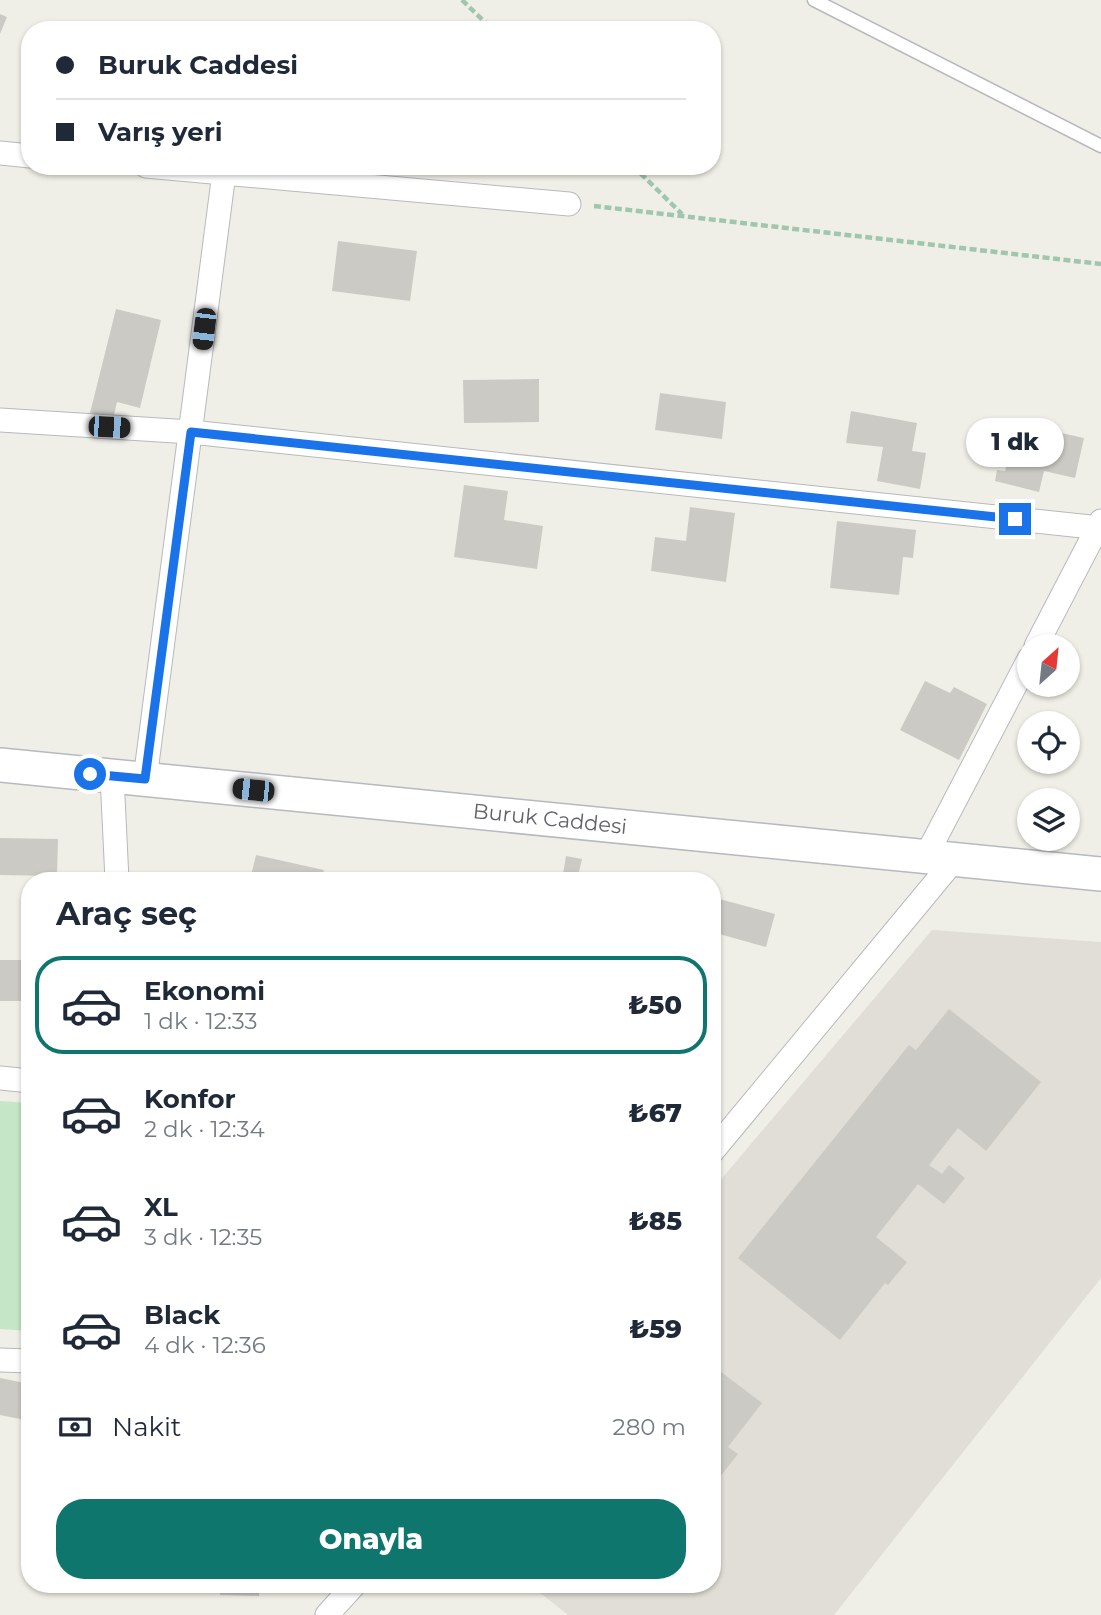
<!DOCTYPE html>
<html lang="tr">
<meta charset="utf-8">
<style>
body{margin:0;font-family:Montserrat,sans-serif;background:#f2f2f3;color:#1f2937;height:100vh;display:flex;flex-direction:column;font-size:26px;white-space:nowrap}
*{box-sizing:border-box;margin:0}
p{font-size:23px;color:#747a83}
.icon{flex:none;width:38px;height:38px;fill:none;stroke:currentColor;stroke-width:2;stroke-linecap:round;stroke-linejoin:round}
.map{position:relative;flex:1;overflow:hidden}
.drawer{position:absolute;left:21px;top:872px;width:700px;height:721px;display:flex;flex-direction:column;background:#fff;border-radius:28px;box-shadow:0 2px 5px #0004}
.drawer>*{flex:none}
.guide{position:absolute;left:21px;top:21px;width:700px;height:154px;border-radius:28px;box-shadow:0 2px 5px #0004;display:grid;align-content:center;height:154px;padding:0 35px;background:#fff}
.needle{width:46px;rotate:27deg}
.fabs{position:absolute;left:1017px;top:634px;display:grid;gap:14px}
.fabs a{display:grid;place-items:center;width:63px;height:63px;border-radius:50%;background:#fff;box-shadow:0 2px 5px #0004;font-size:35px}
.end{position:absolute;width:32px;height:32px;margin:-16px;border:9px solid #1a73e8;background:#fff;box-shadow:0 0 0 4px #fff}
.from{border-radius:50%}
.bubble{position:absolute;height:49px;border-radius:24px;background:#fff;box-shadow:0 2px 5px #0004;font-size:23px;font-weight:800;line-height:49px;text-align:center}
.car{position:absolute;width:21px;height:42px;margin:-21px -10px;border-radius:9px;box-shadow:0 0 5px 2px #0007;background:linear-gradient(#222 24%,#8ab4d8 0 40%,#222 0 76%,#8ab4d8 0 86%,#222 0)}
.guide b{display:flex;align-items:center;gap:24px;height:66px;font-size:26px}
.guide b+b{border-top:2px solid #e0e1e3}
.guide i{width:18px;height:18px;background:#1f2937}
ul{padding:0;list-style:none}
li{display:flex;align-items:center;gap:21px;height:98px;margin:0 14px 10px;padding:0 21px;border:4px solid transparent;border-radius:28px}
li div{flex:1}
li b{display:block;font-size:26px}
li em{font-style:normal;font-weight:800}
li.on{border-color:#0f766e}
li>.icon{width:63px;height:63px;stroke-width:1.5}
h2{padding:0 35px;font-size:32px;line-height:84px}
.pay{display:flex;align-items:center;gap:18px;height:77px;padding:0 35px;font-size:26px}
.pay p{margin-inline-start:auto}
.action{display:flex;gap:14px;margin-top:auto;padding:14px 35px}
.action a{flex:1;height:80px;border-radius:28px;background:#0f766e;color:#fff;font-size:28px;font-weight:800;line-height:80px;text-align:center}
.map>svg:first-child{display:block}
.education{fill:#e0ded6}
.green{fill:#c6e6c8}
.building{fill:#cccac4}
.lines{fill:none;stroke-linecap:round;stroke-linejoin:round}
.lane-casing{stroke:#b7b9bd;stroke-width:15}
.street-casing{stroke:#b7b9bd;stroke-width:25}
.secondary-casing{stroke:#b6b9be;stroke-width:36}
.path{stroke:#9fc7ad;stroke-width:4.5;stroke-dasharray:7 3.5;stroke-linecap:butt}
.lane{stroke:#fff;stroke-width:12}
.street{stroke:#fff;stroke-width:23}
.secondary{stroke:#fff;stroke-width:33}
.route{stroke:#1a73e8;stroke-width:9}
.labels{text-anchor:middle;stroke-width:5;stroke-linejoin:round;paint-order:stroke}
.street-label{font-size:21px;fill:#5f6267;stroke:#fff}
</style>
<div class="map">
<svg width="1101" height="1615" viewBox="0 0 1101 1615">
<rect width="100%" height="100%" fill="#f0efe7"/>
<path class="education" d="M932,930l169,12v336l-267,337h-266l-39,-31h183v-394z"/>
<path class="green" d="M0,1101l30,2v228l-30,-2z"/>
<path class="building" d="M0,14l7,3 -7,17z
M426,166h33l-1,9 -33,-4z
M338,241l79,10 -7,50 -78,-10z
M116,309l45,11 -21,88 -23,-6 -4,17 -23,-6z
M539,379v43l-75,1 -1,-43z
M660,393l66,9 -4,37 -67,-9z
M851,411l66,12 -5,28 14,2 -6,36 -43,-8 6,-34 -37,-4z
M1016,423l68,15 -9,40 -31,-7 -5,21 -44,-11 2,-11 8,1z
M464,485l44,6 -4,29 39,6 -6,43 -83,-12z
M690,507l45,6 -9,69 -75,-11 4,-34 31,4z
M837,521l79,9 -3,28 -10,-1 -4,38 -69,-7z
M925,681l25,12 4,-6 33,17 -28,56 -59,-30z
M0,838l58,1 -1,37 -57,-1z
M256,855l68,15 -3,10h-71z
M566,856l16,3 -5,21h-15z
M712,897l63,17 -9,33 -54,-15z
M0,960h25v41h-25z
M949,1009l92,73 -55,69 -28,-23 -29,37 13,9 7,-9 16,13 -21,26 -26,-20 -42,53 31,25 -19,23 -3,-2 -45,57 -102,-82 171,-213 7,5z
M712,1365l50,38 -34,44 10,7 -26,33z
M0,1378l30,6v37l-30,-6z
M220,1584h39v12l-39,-1z"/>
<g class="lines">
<defs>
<path id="lane" d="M814,0l287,146"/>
<path id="street" d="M0,153l30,3
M146,166l423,38
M0,420l191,12 910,96
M1036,646l65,-125
M112,776l5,104
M145,779l79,-606
M926,856l103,-197
M0,1078l30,3
M712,1152l243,-293
M0,1360l30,1
M327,1615l28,-31"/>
<path id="secondary" d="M0,765l1101,109"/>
</defs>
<use href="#lane" class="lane-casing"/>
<use href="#street" class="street-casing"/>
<use href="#secondary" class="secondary-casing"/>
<path class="path" d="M462,0l31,30
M633,166l49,48
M594,206l507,58"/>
<use href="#lane" class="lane"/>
<use href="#street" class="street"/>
<use href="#secondary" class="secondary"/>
</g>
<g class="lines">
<path class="route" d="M90,774l55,5 46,-347 824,87"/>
</g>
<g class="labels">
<g class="street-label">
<text transform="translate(550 819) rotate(6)" y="7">Buruk Caddesi</text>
</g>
</g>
</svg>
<div class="fabs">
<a><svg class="needle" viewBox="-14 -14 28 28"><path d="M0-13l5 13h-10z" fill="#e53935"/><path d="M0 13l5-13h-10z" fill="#747a83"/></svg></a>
<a><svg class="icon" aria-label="locate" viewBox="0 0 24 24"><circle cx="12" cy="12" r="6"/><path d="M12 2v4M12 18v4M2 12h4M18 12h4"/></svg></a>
<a><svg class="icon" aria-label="layers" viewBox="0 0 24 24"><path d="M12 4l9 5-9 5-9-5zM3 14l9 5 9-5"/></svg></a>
</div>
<i class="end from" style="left:90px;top:774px"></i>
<i class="end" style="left:1015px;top:519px"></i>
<div class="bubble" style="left:966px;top:418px;width:98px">1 dk</div>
<i class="car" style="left:204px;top:329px;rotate:187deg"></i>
<i class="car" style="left:109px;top:427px;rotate:93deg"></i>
<i class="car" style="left:253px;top:790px;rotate:276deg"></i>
<div class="guide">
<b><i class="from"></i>Buruk Caddesi</b>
<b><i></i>Varış yeri</b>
</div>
<section class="drawer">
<h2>Araç seç</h2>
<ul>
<li class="on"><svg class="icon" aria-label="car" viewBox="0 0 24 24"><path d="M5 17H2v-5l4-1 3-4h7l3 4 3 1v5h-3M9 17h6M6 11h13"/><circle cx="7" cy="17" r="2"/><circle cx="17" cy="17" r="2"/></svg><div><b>Ekonomi</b><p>1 dk · 12:33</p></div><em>₺50</em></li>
<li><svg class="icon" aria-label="car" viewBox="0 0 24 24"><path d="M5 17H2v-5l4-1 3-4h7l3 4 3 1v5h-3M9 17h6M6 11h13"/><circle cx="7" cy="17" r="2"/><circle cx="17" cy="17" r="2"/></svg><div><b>Konfor</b><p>2 dk · 12:34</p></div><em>₺67</em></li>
<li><svg class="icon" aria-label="car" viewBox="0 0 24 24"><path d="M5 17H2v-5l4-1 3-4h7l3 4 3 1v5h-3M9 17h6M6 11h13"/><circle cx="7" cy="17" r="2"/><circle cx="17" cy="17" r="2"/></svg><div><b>XL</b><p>3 dk · 12:35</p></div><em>₺85</em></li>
<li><svg class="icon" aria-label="car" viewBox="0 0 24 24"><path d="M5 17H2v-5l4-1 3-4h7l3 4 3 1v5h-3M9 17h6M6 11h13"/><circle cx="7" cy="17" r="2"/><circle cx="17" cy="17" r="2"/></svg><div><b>Black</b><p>4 dk · 12:36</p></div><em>₺59</em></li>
</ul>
<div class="pay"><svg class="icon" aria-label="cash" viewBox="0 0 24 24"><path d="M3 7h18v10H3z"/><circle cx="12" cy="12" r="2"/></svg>Nakit<p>280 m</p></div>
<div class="action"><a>Onayla</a></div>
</section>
</div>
